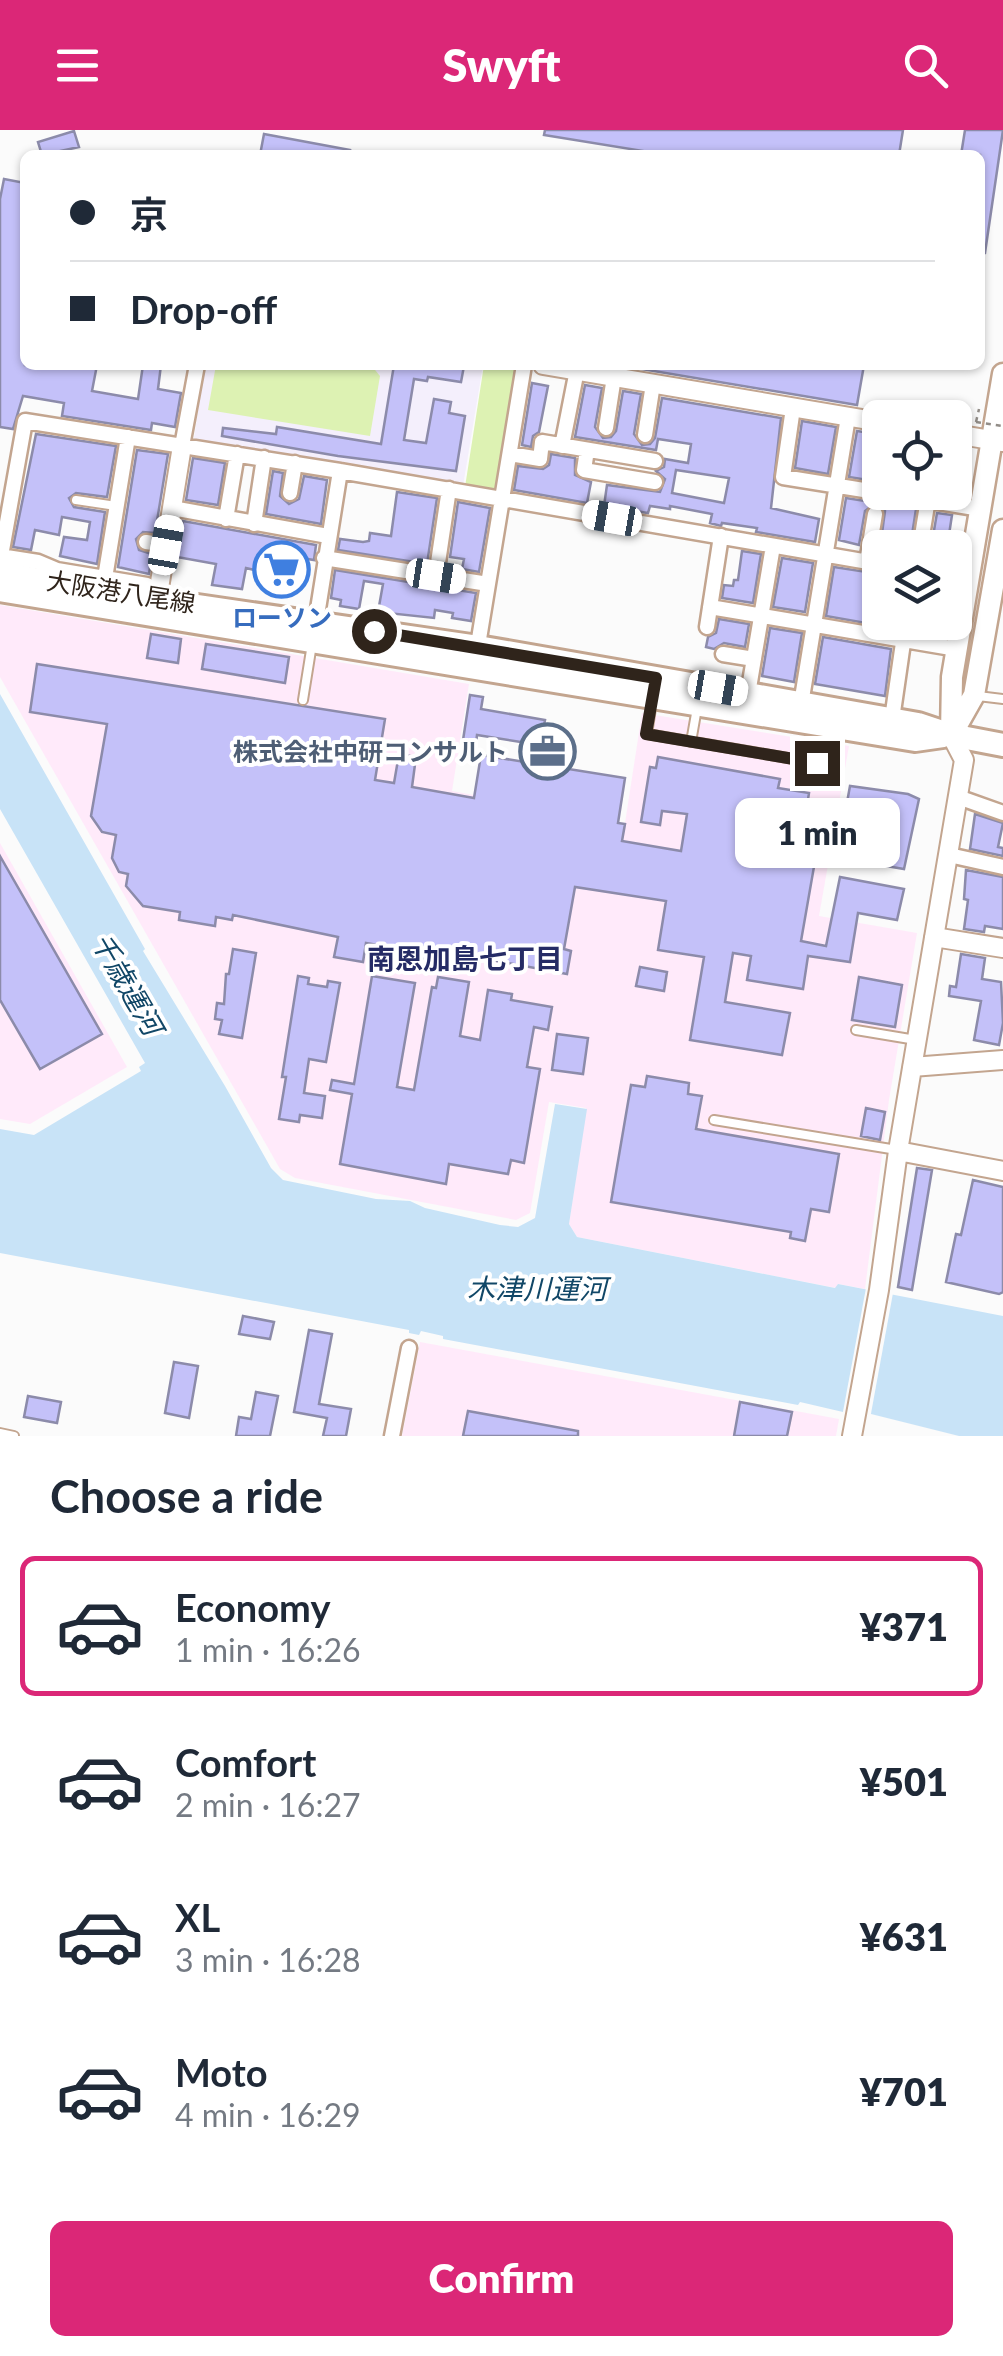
<!DOCTYPE html>
<meta charset="utf-8">
<style>
body{margin:0;font-family:Lato,"Noto Sans JP",sans-serif;background:#f6f6f7;color:#1f2937;height:100vh;display:flex;flex-direction:column;font-size:38px;white-space:nowrap}
*{box-sizing:border-box;margin:0}
p{font-size:32px;color:#747a83}
.icon{flex:none;width:55px;height:55px;fill:none;stroke:currentColor;stroke-width:2;stroke-linecap:round;stroke-linejoin:round}
.map{position:relative;height:1306px;overflow:hidden}
.drawer{display:flex;flex-direction:column;background:#fff;flex:1}
.drawer>*{flex:none}
.hud{position:absolute;left:20px;top:20px;width:965px;height:220px;border-radius:15px;box-shadow:0 2px 8px #0004;display:grid;align-content:center;height:220px;padding:0 50px;background:#fff}
.tools{position:absolute;left:862px;top:270px;display:grid;gap:20px}
.tools a{display:grid;place-items:center;width:110px;height:110px;border-radius:15px;background:#fff;box-shadow:0 2px 8px #0004;font-size:50px}
.end{position:absolute;width:45px;height:45px;margin:-22px;border:12px solid #2f241b;background:#fff;box-shadow:0 0 0 5px #fff}
.from{border-radius:50%}
.bubble{position:absolute;height:70px;border-radius:15px;background:#fff;box-shadow:0 2px 8px #0004;font-size:32px;font-weight:800;line-height:70px;text-align:center}
.car{position:absolute;width:30px;height:60px;margin:-30px -15px;border-radius:12px;box-shadow:0 0 8px 2px #0007;background:linear-gradient(#fff 24%,#345 0 40%,#fff 0 76%,#345 0 86%,#fff 0)}
.hud b{display:flex;align-items:center;gap:35px;height:95px;font-size:38px}
.hud b+b{border-top:2px solid #e0e1e3}
.hud i{width:25px;height:25px;background:#1f2937}
ul{padding:0;list-style:none}
li{display:flex;align-items:center;gap:30px;height:140px;margin:0 20px 15px;padding:0 30px;border:5px solid transparent;border-radius:15px}
li div{flex:1}
li b{display:block;font-size:38px}
li em{font-style:normal;font-weight:800}
li.active{border-color:#db2777}
li>.icon{width:90px;height:90px;stroke-width:1.5}
h2{padding:0 50px;font-size:45px;line-height:120px}
.action{display:flex;gap:20px;margin-top:auto;padding:20px 50px}
.action a{flex:1;height:115px;border-radius:15px;background:#db2777;color:#fff;font-size:40px;font-weight:800;line-height:115px;text-align:center}
header{display:flex;justify-content:space-between;align-items:center;height:130px;padding:0 50px;background:#db2777;color:#fff;font-size:45px;font-weight:800}
.map>svg:first-child{display:block}
.industrial{fill:#ffeafa}
.education{fill:#f4effc}
.green{fill:#ddf2b3}
.water{fill:#c8e3f7}
.pier{fill:#fbfbfb}
.building{fill:#c4c1f9;stroke:#8c8baa;stroke-width:2.5;fill-rule:evenodd}
.lines{fill:none;stroke-linecap:round;stroke-linejoin:round}
.service-casing{stroke:#c3a58f;stroke-width:12}
.minor-casing{stroke:#c3a58f;stroke-width:19}
.tertiary-casing{stroke:#c3a58f;stroke-width:22}
.secondary-casing{stroke:#c3a58f;stroke-width:25}
.primary-casing{stroke:#c3a58f;stroke-width:28}
.path{stroke:#928d88;stroke-width:2.5;stroke-dasharray:5 5;stroke-linecap:butt}
.service{stroke:#fff;stroke-width:8}
.minor{stroke:#fff;stroke-width:14}
.tertiary{stroke:#fff;stroke-width:18}
.secondary{stroke:#fff;stroke-width:20}
.primary{stroke:#fff;stroke-width:22}
.path-bridge{stroke:#928d88;stroke-width:2.5;stroke-dasharray:5 5;stroke-linecap:butt}
.route{stroke:#2f241b;stroke-width:12}
.labels{text-anchor:middle;stroke-width:8;stroke-linejoin:round;paint-order:stroke}
.street-label{font-size:25px;fill:#2f241b;stroke:#fff}
.shop-label{font-size:25px;font-weight:bold;fill:#366cbe;stroke:#fff}
.service-label{font-size:25px;font-weight:bold;fill:#4e5e75;stroke:#fff;text-anchor:end}
.neighbourhood-label{font-size:28px;font-weight:bold;fill:#252b65;stroke:#fff}
.water-label{font-size:28px;font-style:italic;fill:#114767;stroke:#fff}
</style>
<header><svg class="icon" aria-label="menu" viewBox="0 0 24 24"><path d="M4 6h16M4 12h16M4 18h16"/></svg>Swyft<svg class="icon" aria-label="search" viewBox="0 0 24 24"><circle cx="10" cy="10" r="6"/><path d="M15 15l6 6"/></svg></header>
<div class="map">
<svg width="1003" height="1306" viewBox="0 0 1003 1306">
<rect width="100%" height="100%" fill="#fbfbfb"/>
<path class="industrial" d="M0,475l469,79 -17,107 173,32 17,-110 207,33 -30,170 98,17 -28,167 -24,189 -27,-5 -2,4 -259,-51 -8,-13 17,-116 -37,-6 -19,111 -14,7 -221,-42 -15,-9 -280,-492z
M0,713l127,224 -97,57 -30,-5z
M420,1212l419,77 -3,17h-434z"/>
<path class="education" d="M205,235h278l-20,121 -267,-44 -2,-4z"/>
<path class="green" d="M216,235h155l9,11 -10,60 -162,-26z
M484,235h20l12,5 -21,120 -3,2 -27,-5z"/>
<path class="water" d="M0,564l145,255 -2,2 82,135 46,82 12,12 93,19 34,2 15,7 75,17 18,2 17,-9 20,-114 32,5 -18,115 8,13 258,51 3,-4 165,32v120h-44l-88,-22 -28,-2 -43,-10 -2,3 -355,-66v-3l-22,-5 -2,4 -10,-2v-3l-409,-77v-124l34,6 107,-64 -2,-4 6,-4 -145,-254z"/>
<path class="pier" d="M866,1158l27,5 -23,126 -28,-2z"/>
<path class="building" d="M545,0h358l-4,25h-256v-4l-99,-16z
M965,0h38l-18,123h-5v-98h-19z
M74,1l5,16 -37,8 -4,-13z
M264,4l86,16 -1,5h-89z
M4,49l21,4v182h72l-5,26 46,8 5,-34h18l-3,24 23,4 -6,34 -23,-4 -1,7 -89,-14 2,-13 -41,-7 -10,33 -13,-2v-228z
M394,235l70,1 -3,16 -33,-5 -1,4 -13,-2 -10,61 22,3 8,-44 17,3 -2,11 16,3 -9,55 -118,-15 -116,-20 1,-8 53,6 1,-7 104,17z
M618,235h246l-7,40z
M532,253l16,3 -9,46 -6,4 -2,11 -9,-2z
M585,255l17,3 -7,39 8,11 8,-1 5,-6 7,-40 18,3 -7,40 8,11 8,-1 5,-6 7,-40 119,20 -10,90 48,11 -4,23 -59,-10 1,-4 -35,-5 -1,3 -11,-3 2,-9 -42,-8v3l-20,-3 -2,7 -44,-7 3,-21 53,7 5,-13 -9,-8 8,-4 1,-8 23,4 3,-19 -33,-5 -2,11 -81,-13zM676,340l53,8 -5,25 -52,-10z
M802,291l34,6 -8,47 -33,-6z
M857,301l13,2 -2,10 12,1v38l-31,-5z
M36,304l80,12 -9,51 -31,-4 -7,5 5,9 31,5 -8,52 -37,-8 4,-19 23,3 3,-18 -28,-5 -3,18 -24,-5 -4,20 -18,-3z
M137,320l31,4 -13,79 -12,-1 -7,7 3,11 13,4 -3,20 -31,-7z
M551,324l24,4v17l16,7 -4,21 -73,-13 4,-24 25,3 6,-4z
M193,328l32,5 -7,42 -32,-5z
M273,341l10,2 -3,23 9,8 10,-5 5,-23 23,4 -6,44 -55,-10z
M397,362l40,6 -10,66 -89,-14 2,-11 23,3 6,-1 1,-8 21,3z
M846,368l70,11 -6,39h-30l5,-37 -9,-8 -11,8 -6,34 -20,-5z
M458,372l32,6 -11,64 -17,-3 2,-10 -14,-2z
M937,383l15,2 -5,33h-16z
M183,391l133,24 -2,15 -13,-2 -4,22 -51,-12 -4,21 -30,-4 4,-21 -39,-7z
M742,421l19,3 -8,49 -31,-5 2,-13 9,1 1,-6h4z
M782,428l31,5 -8,49 -32,-5z
M834,437l46,7v48h15l-1,6 -68,-12z
M335,440l141,23 -5,28 -19,-3 1,-5 -18,-3 -1,8 -56,-6 5,-28 -19,-3 -5,28 -19,-3 1,-6 -10,-2z
M719,489l30,5 -4,23 -21,-4 -10,6 -8,-2 2,-10 8,-4z
M770,498l32,5 -8,49 -32,-6z
M151,504l30,5 -3,24 -31,-5z
M823,507l68,12 -6,47 -70,-12z
M206,514l83,13 -4,26 -83,-14z
M37,534l348,55 -10,61 19,3 5,-29 17,3 -4,30 62,11 7,-43 144,23 -7,45 7,1 -3,17 59,10 6,-37 -25,-3 -2,14 -19,-3 9,-55 6,1 2,-11 122,22 -2,9 31,5 -2,13 7,2 -1,6 31,5 6,-33 58,8 11,5 -15,70 -65,-11 3,-16 -23,-4 -18,103 25,5 14,-69 64,12 -7,31 -39,-7 -8,49 -42,-6 -5,33 -56,-9 4,-24 -18,-3 -8,49 65,11 -8,42 -92,-15 14,-83 -46,-7 8,-49 -91,-14 -11,62 7,2 -4,23 -119,-22 -2,12 -29,-6 1,-6 -52,-9 -3,19 -29,-5 4,-20 -105,-22 -1,5 -16,-3 -1,9 -36,-6 1,-8 -37,-6 -17,-20 2,-12 -9,-2 -7,-14 4,-23 -14,-3 -11,-16 16,-92 -77,-12z
M470,565l13,2 -2,12 64,11 -5,25 -63,-10 -1,8 -13,-3z
M975,684l28,9 -5,24 5,1v8l-33,-7z
M0,726l102,178 -62,35 -40,-69z
M966,740l37,7v52l-18,-3 -1,6 -20,-3 4,-29 -4,-1z
M233,819l23,4 -14,85 -23,-4 3,-14 -7,-1 2,-16 7,1 2,-30h3z
M961,824l24,4 -3,21 19,3 2,41 -4,22 -25,-5 7,-39 -32,-5 1,-10 6,1z
M640,837l27,5 -3,19 -28,-5z
M298,846l11,2 -1,6 19,3 1,-6 12,2 -14,79 -17,-3 -5,34 21,3 -3,22 -22,-3 -1,7 -20,-3 7,-42h-4z
M372,846l43,7 -18,104 17,3 18,-103 4,1 2,-11 31,5 -9,54 20,4 8,-50 24,4 -1,6 41,7 -4,23 -14,-3 -7,40 13,2 -16,94 -13,-3 -3,14 -59,-10 -3,20 -106,-20 12,-70 -22,-4 2,-10 22,4z
M859,847l43,8 -7,42 -43,-7z
M557,904l31,4 -5,36 -31,-4z
M647,946l42,7 -1,11 14,2 -6,33 143,25 -10,58 -18,-3 -6,32 -15,-3 1,-6 -180,-30 20,-117 14,2z
M866,978l19,4 -5,28 -19,-4z
M917,1038l15,2 -20,120 -14,-3z
M973,1050l30,7v105l-4,2 -53,-12 10,-48 5,1z
M243,1186l31,6 -4,17 -31,-5z
M309,1200l23,4 -13,70 32,5 -5,27h-23l4,-18 -33,-6z
M174,1232l24,4 -9,52 -24,-5z
M256,1262l22,4 -8,40h-34l3,-19 12,2z
M28,1266l33,6 -4,21 -33,-6z
M740,1272l52,10 -5,24h-53z
M468,1281l110,20v5h-115z"/>
<g class="lines">
<defs>
<path id="service" d="M76,370l40,6
M978,566l25,3
M303,570l9,-56
M652,572l-5,32 170,29
M691,612l6,-34
M856,900l60,10
M714,990l183,30
M0,1303l14,3"/>
<path id="minor" d="M793,278l-10,69 198,32
M606,298l8,-51
M645,305l8,-51
M182,316l15,-81
M562,316l16,-81
M587,320l-3,20 71,12
M510,324l30,5 2,-17 113,19
M290,363l5,-30
M172,378l156,28
M226,389l11,-65
M254,394l10,-66
M146,412l20,3
M920,418l9,-55
M0,426l38,6 19,8 90,15 10,14
M1,426l24,-135 315,50 540,93
M324,428l164,26
M867,432l8,-48
M436,446l13,-87
M105,448l23,-141
M710,477l247,42
M707,497l14,-91
M315,498l25,-157
M477,521l47,-286
M723,524l31,5
M748,564l25,-148
M801,574l47,-287
M892,589l14,-97
M958,667l45,16
M949,725l54,12
M392,1306l17,-88"/>
<path id="tertiary" d="M543,235l337,57
M955,304l48,8
M155,483l27,-167
M934,807l69,11
M912,937l91,-7
M898,1021l105,20
M852,1306l27,-146 19,-139 66,-391 -13,-25"/>
<path id="secondary" d="M952,604l22,-39 29,-165
M951,605l1,-58 51,-303"/>
<path id="primary" d="M0,443l136,24 342,50 270,47 170,30 33,11 52,10
M0,460l915,150 28,-4"/>
</defs>
<use href="#service" class="service-casing"/>
<use href="#minor" class="minor-casing"/>
<use href="#tertiary" class="tertiary-casing"/>
<use href="#secondary" class="secondary-casing"/>
<use href="#primary" class="primary-casing"/>
<path class="path" d="M976,292l3,-13"/>
<use href="#service" class="service"/>
<use href="#minor" class="minor"/>
<use href="#tertiary" class="tertiary"/>
<use href="#secondary" class="secondary"/>
<use href="#primary" class="primary"/>
<path class="path-bridge" d="M976,292l27,4"/>
</g>
<g class="lines">
<path class="route" d="M374,501l282,47 -10,56 171,29"/>
</g>
<defs>
<symbol id="supermarket-ring" viewBox="-11 -11 22 22"><circle r="9.5" fill="#fff" stroke="#3f7fe0" stroke-width="1.5"/><path d="M-6-5.5h2.5l.6 2H6L4.5 2H-2.5L-4.4-4H-6ZM-1.5 3.2a1.3 1.3 0 1 0 .1 0ZM3 3.2a1.3 1.3 0 1 0 .1 0Z" fill="#3f7fe0"/></symbol>
<symbol id="office-ring" viewBox="-11 -11 22 22"><circle r="9.5" fill="#fff" stroke="#5c6f8a" stroke-width="1.5"/><path d="M-6-3h4V-5.5h4V-3h4V5H-6ZM-1-4.5V-3h2v-1.5ZM-6 0V1H6V0Z" fill="#5c6f8a"/></symbol>
</defs>
<g fill-rule="evenodd">
<use href="#supermarket-ring" x="250" y="408" width="63" height="63"/>
<use href="#office-ring" x="516" y="590" width="63" height="63"/>
</g>
<g class="labels">
<g class="street-label">
<text transform="translate(121 462) rotate(9)" y="9">大阪港八尾線</text>
</g>
<g class="shop-label">
<text x="282" y="497">ローソン</text>
</g>
<g class="service-label">
<text x="508" y="631">株式会社中研コンサルト</text>
</g>
<g class="neighbourhood-label">
<text x="465" y="839">南恩加島七丁目</text>
</g>
<g class="water-label">
<text transform="translate(127 854) rotate(60)" y="10">千歳運河</text>
<text x="537" y="1169">木津川運河</text>
</g>
</g>
</svg>
<div class="tools">
<a><svg class="icon" aria-label="locate" viewBox="0 0 24 24"><circle cx="12" cy="12" r="6"/><path d="M12 2v4M12 18v4M2 12h4M18 12h4"/></svg></a>
<a><svg class="icon" aria-label="layers" viewBox="0 0 24 24"><path d="M12 4l9 5-9 5-9-5zM3 14l9 5 9-5"/></svg></a>
</div>
<i class="end from" style="left:374px;top:501px"></i>
<i class="end" style="left:817px;top:633px"></i>
<div class="bubble" style="left:735px;top:668px;width:165px">1 min</div>
<i class="car" style="left:612px;top:388px;rotate:280deg"></i>
<i class="car" style="left:166px;top:415px;rotate:10deg"></i>
<i class="car" style="left:436px;top:446px;rotate:99deg"></i>
<i class="car" style="left:718px;top:558px;rotate:100deg"></i>
<div class="hud">
<b><i class="from"></i>京</b>
<b><i></i>Drop-off</b>
</div>
</div>
<section class="drawer">
<h2>Choose a ride</h2>
<ul>
<li class="active"><svg class="icon" aria-label="car" viewBox="0 0 24 24"><path d="M5 17H2v-5l4-1 3-4h7l3 4 3 1v5h-3M9 17h6M6 11h13"/><circle cx="7" cy="17" r="2"/><circle cx="17" cy="17" r="2"/></svg><div><b>Economy</b><p>1 min · 16:26</p></div><em>¥371</em></li>
<li><svg class="icon" aria-label="car" viewBox="0 0 24 24"><path d="M5 17H2v-5l4-1 3-4h7l3 4 3 1v5h-3M9 17h6M6 11h13"/><circle cx="7" cy="17" r="2"/><circle cx="17" cy="17" r="2"/></svg><div><b>Comfort</b><p>2 min · 16:27</p></div><em>¥501</em></li>
<li><svg class="icon" aria-label="car" viewBox="0 0 24 24"><path d="M5 17H2v-5l4-1 3-4h7l3 4 3 1v5h-3M9 17h6M6 11h13"/><circle cx="7" cy="17" r="2"/><circle cx="17" cy="17" r="2"/></svg><div><b>XL</b><p>3 min · 16:28</p></div><em>¥631</em></li>
<li><svg class="icon" aria-label="car" viewBox="0 0 24 24"><path d="M5 17H2v-5l4-1 3-4h7l3 4 3 1v5h-3M9 17h6M6 11h13"/><circle cx="7" cy="17" r="2"/><circle cx="17" cy="17" r="2"/></svg><div><b>Moto</b><p>4 min · 16:29</p></div><em>¥701</em></li>
</ul>
<div class="action"><a>Confirm</a></div>
</section>
